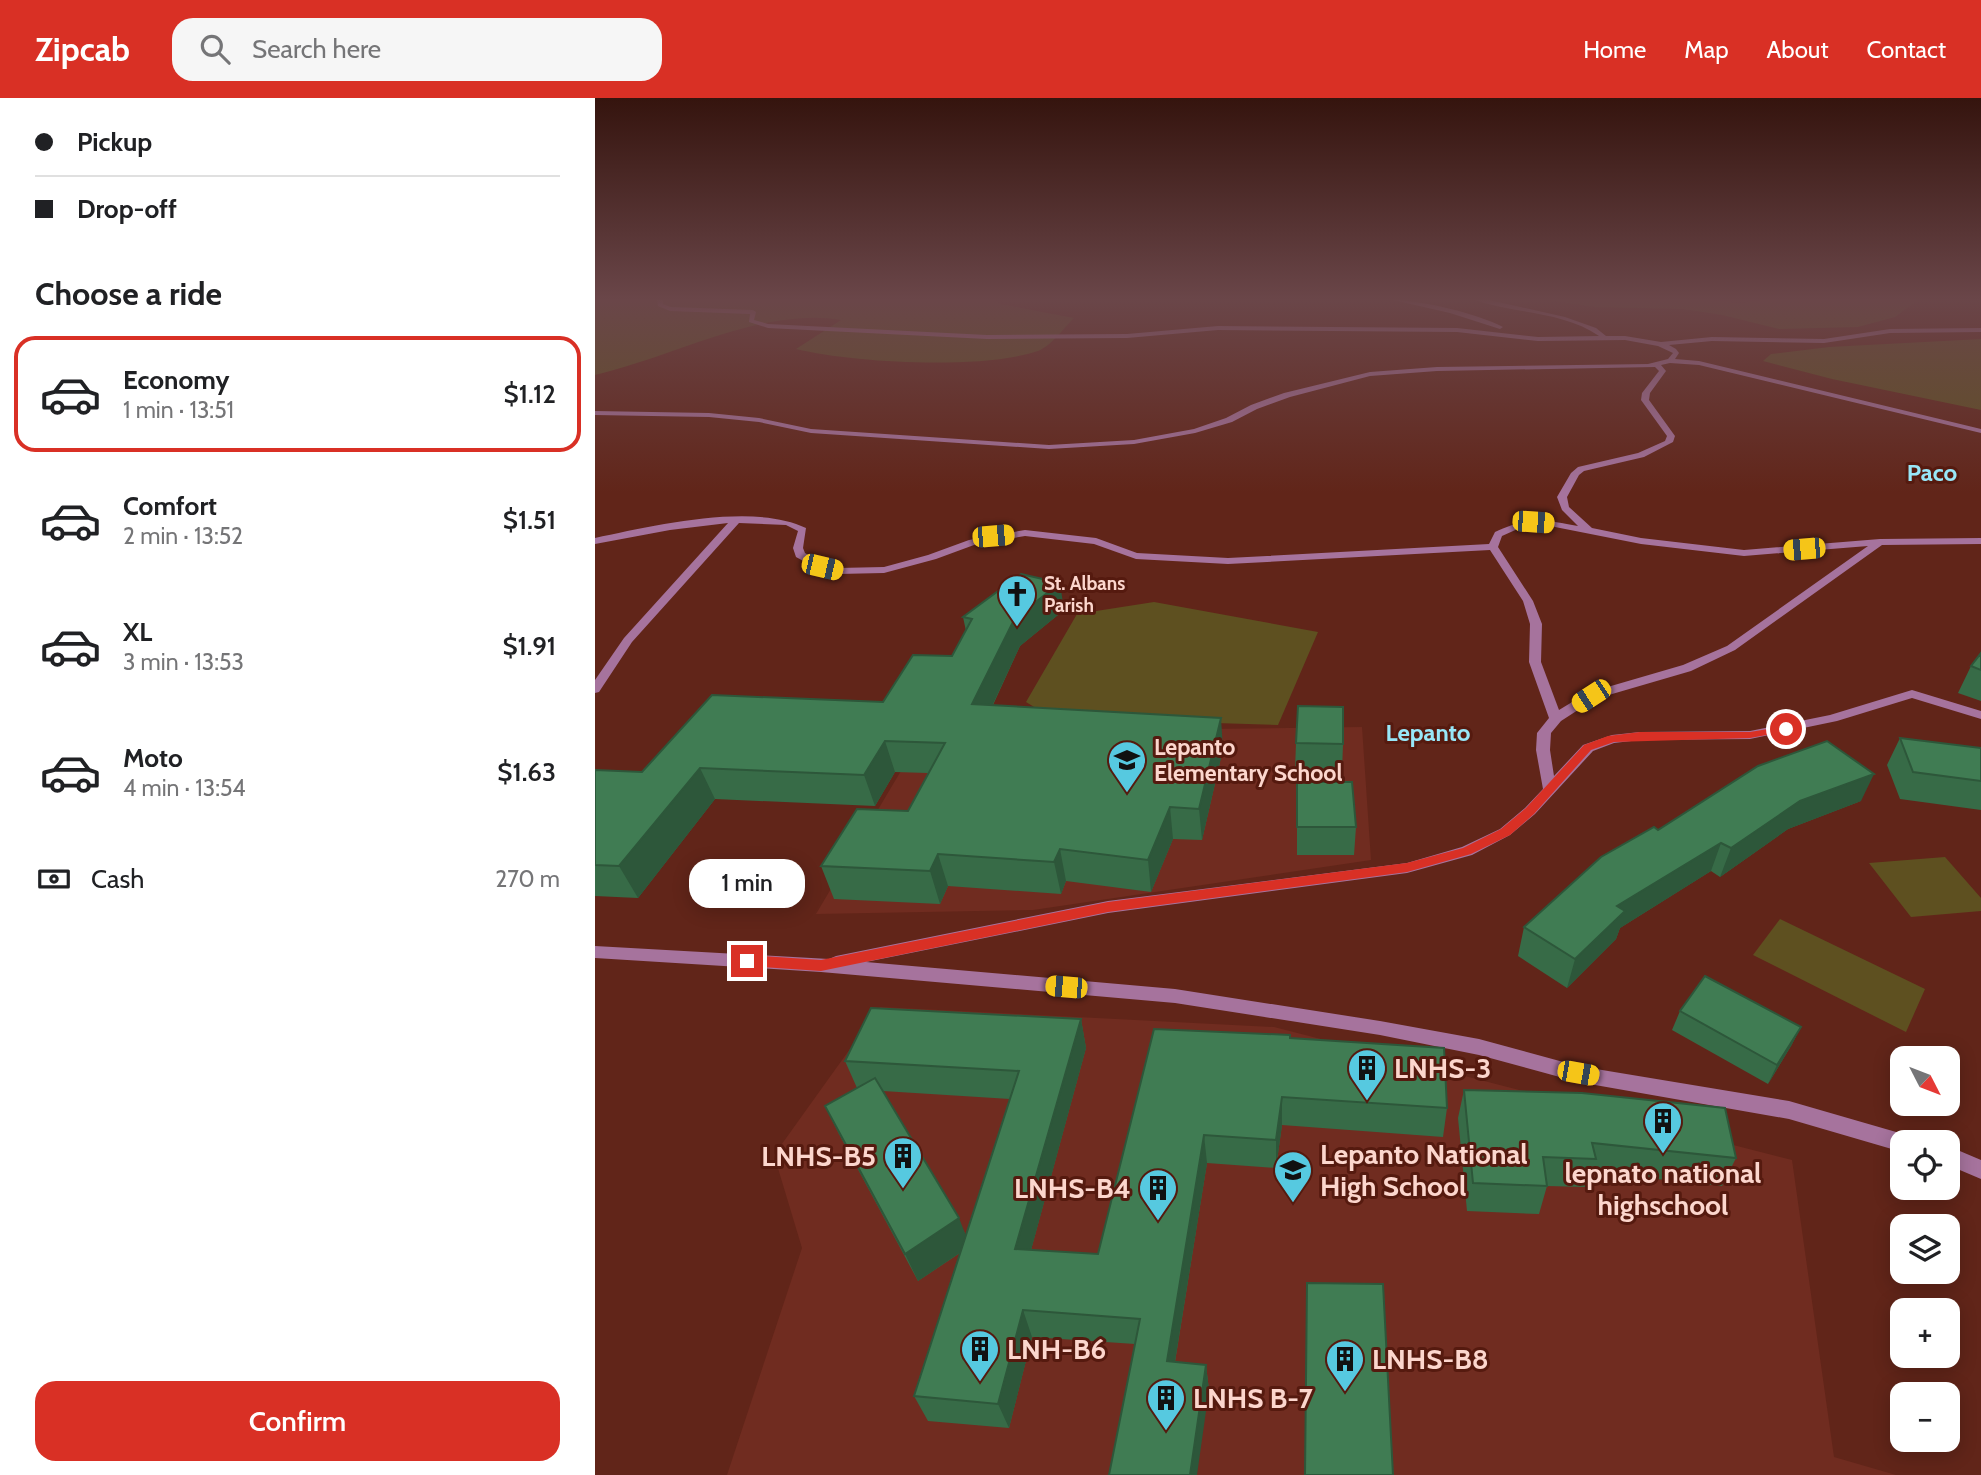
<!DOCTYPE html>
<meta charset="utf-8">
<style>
body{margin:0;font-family:Cabin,sans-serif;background:#f6f6f6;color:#202124;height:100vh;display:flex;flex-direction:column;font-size:26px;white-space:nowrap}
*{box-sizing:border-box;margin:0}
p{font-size:23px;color:#757577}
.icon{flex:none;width:38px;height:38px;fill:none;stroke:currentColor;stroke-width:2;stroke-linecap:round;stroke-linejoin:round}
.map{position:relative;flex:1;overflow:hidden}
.sheet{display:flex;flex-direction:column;background:#fff;width:595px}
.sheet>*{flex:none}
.hud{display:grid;align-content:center;height:154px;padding:0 35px;background:#fff}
.needle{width:46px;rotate:132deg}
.controls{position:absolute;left:1295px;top:948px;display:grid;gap:14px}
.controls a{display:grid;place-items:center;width:70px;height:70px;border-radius:14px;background:#fff;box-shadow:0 4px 18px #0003;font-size:35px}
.end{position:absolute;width:32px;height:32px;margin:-16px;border:9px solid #d93025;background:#fff;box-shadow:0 0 0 4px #fff}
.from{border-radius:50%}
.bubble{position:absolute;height:49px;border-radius:21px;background:#fff;box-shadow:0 4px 18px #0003;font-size:23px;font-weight:600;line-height:49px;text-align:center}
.car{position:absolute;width:21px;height:42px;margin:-21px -10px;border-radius:9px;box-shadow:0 0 5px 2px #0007;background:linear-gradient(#f5c518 24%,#345 0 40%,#f5c518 0 76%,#345 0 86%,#f5c518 0)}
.hud b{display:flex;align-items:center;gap:24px;height:66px;font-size:26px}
.hud b+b{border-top:2px solid #e0e0e0}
.hud i{width:18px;height:18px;background:#202124}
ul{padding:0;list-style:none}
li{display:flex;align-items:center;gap:21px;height:116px;margin:0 14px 10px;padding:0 21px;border:4px solid transparent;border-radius:21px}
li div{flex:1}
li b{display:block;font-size:26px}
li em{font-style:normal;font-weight:600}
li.on{border-color:#d93025}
li>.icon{width:63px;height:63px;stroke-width:1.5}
h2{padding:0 35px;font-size:32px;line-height:84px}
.pay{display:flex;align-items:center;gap:18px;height:77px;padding:0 35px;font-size:26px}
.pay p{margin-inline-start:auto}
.button{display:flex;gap:14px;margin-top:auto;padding:14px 35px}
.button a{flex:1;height:80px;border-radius:21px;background:#d93025;color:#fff;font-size:28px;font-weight:600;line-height:80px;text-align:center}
header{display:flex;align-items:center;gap:42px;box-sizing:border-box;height:98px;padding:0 35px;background:#d93025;color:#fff}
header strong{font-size:33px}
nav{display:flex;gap:38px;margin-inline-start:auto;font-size:24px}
.search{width:490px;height:63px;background:#f6f6f6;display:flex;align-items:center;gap:18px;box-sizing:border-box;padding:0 24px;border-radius:21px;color:#757577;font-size:26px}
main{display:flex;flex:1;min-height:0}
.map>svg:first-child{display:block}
.built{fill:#702c20}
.green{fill:#5e5020}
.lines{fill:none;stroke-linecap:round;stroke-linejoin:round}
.street{fill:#a6739d;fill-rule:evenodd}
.wall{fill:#376b47;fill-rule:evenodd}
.shaded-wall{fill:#2d573a}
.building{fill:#407c53;stroke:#2d573a;stroke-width:2}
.route{fill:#d93025}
.labels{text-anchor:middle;stroke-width:6;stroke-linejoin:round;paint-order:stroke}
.far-poi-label{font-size:19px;font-weight:bold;fill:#fcd6cd;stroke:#551a0f;text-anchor:start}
.poi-label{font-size:23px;font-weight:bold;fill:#fcd6cd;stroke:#551a0f;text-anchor:start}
.far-district-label{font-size:24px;font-weight:bold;fill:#98e7f8;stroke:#551a0f}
.neighbourhood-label{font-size:24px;font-weight:bold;fill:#98e7f8;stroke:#551a0f}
.near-poi-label{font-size:28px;font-weight:bold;fill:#fcd6cd;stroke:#551a0f;text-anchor:start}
</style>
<header>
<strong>Zipcab</strong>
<div class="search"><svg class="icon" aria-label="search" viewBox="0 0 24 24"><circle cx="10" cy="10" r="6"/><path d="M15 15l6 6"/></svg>Search here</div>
<nav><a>Home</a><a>Map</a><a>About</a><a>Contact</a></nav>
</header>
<main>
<section class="sheet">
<div class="hud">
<b><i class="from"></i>Pickup</b>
<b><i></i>Drop-off</b>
</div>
<h2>Choose a ride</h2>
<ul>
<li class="on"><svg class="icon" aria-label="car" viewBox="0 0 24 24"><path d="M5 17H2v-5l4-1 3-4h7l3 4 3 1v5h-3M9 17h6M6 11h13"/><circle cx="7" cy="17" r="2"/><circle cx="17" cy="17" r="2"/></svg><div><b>Economy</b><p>1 min · 13:51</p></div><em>$1.12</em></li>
<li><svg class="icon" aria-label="car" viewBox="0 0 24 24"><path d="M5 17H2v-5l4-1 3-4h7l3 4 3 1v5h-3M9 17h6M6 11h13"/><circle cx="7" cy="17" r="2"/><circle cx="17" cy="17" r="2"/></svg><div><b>Comfort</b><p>2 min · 13:52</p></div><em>$1.51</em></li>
<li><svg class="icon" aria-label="car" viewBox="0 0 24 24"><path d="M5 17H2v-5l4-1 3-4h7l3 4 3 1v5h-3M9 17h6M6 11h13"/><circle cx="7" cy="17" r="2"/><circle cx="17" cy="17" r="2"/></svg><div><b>XL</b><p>3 min · 13:53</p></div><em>$1.91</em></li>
<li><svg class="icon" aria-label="car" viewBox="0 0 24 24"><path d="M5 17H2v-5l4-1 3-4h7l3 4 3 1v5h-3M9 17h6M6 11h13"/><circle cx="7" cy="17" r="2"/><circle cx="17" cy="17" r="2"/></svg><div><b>Moto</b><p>4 min · 13:54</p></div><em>$1.63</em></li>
</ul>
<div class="pay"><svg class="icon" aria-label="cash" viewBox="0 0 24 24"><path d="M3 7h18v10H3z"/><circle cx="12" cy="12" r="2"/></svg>Cash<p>270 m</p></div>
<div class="button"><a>Confirm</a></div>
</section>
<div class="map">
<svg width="1386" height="1377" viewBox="0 0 1386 1377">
<rect width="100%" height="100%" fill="#612519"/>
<path class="built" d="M338,619l274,12 155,-2 9,133 -338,50 -217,4z
M285,909l394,20 518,133 42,297 62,18h-1169l75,-227 -28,-93z"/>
<path class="green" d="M0,202h400l6,4 73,14c-10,10 -23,28 -36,33 -57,19 -184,12 -242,-2l45,-29c-77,-14 -170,38 -246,55z
M954,202h155l34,3 30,-3h150l-23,17 -37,10 -79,2 -57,-14 -39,-6 -89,-2z
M1386,241v71l-149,-31 -69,-18 8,-7 58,-7z
M559,504l164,30 -40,93 -226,-7 -26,-16 51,-88z
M1350,759l36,41v13l-70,6 -42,-54z
M1185,821l145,70 -19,43 -153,-77z"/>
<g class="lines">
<path class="street" d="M62,202h6v4l8,3 82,3 3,2 -2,8 14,4 219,11 140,-1 91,-8 239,2 81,9 61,-1c-36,-25 -84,-22 -124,-36h14l76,17 31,11 10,8h19l36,6 51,-5 112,2 66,-10 91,-1v4l-91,1 -66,10 -112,-2 -43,4 7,4 3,4 -4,6 24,2 282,68v4l-282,-68 -29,-2 -9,2 5,6 -16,22 -1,7 26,36 -2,6 -29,15 -60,14 -5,4 -12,22 2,10 23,21 49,10 103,12 136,-11 101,-1v6l-99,1 -147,105 -44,21 -96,28 -34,22 -10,12 -1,17 4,26 29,-31 29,-10 28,-3 110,-1 80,-16 82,-25 69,21v8l-69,-21 -75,23 -87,18 -110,1 -26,3 -21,8 -58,63 -25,21 -38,20 -65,18 -299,40 -242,49 309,27 205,32 99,18 99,27 211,35 114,33 7,3 3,6h-11v9l-113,-33 -211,-37 -99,-27 -99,-20 -205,-32 -354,-31 -226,-14v-12l234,13 7,-3 272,-55 299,-38 55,-16 38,-18 25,-21 18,-19 -7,-39 1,-17 12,-15 -20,-56 1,-38 -7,-23 -33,-51 -262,14 -92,-5 -42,-15 -69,-8 -51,9 -38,14 -52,14 -46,1 -20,-5 -22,-12 -3,-9 5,-17 -12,-6 -47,-2 -107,119 -33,50 -4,1v-13l29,-42 104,-115 -58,7 -75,14v-6c58,-12 157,-36 211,-10l-3,20 2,5 21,12 12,3 46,-1 44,-12 41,-15 56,-10 71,8 41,15 91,5 261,-14 6,-12c32,-15 48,-13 83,-6l-16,-16 -5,-13 14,-24 7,-6 60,-14 27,-12 2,-5 -26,-36 1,-7 17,-22 -4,-4 -218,4 -67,5 -80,21 -33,12 -25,13 -37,11 -61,11 -85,5 -238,-16 -52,-11 -50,-5 -114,-2v-4l114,2 50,5 52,11 238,16 85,-5 60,-11 32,-11 25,-13 33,-12 86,-21 67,-5 211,-3 20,-5 5,-6 -15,-7 -33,-6 -87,1 -81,-9 -239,-2 -91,8 -140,1 -219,-11 -19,-6 1,-8 -80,-3 -12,-5zM955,428l91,18 103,12 124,-10 -141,100 -44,19 -96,28 -28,17 -18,-48 1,-38 -9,-23 -35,-54 4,-11 20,-9z
M798,202c29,0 85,14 110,27l-3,2 -50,-16z
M1353,1048l33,14v19l-33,-14z"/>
</g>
<path class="wall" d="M469,512l-44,36 -27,59 230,44 -21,91 -29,-1 -22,53 -85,-11 -5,13 -113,-8 -8,18 -106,-5 -13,-33 87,-55 20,-38 -33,-1 -20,34 -160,-7 -77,99 -43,-2v-126l47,2 241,-70 69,-46 14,-25 -3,-14z
M1386,555v48l-23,-8 13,-27z
M1305,640l81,10v62l-81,-11 -13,-34z
M701,645l47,1 -1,27 -47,-1z
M702,684l59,45 -2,28h-57z
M1266,703l-73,28 -68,48 -9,-6 -91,57 -4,11 -49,49 -49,-32 6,-29 134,-97z
M1085,913l121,16 -10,19 -23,38 -96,-54z
M486,921l5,29 -55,202 67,4 192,-216 157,70 -4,29 -161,-12 -6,43 -69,-5 -32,199 31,3 3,25 -74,-46 -103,-7 -23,91 -81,-7 -14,-25 46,-143 -42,28 -79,-147 -14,-28 32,-18 -12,-27zM288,993l127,8 -44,136z
M869,992l272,68 -14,28 -130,-14 -6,15 -39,-1 -8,28 -72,-3 -9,-93z"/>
<path class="shaded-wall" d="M465,485l4,27 -44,36 -41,88 -7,-30 43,-86z
M626,620l2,31 -21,91 -3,-31z
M290,643l10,31 -20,34 -11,-31z
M105,670l15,31 -77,99 -19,-32z
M1279,676l-13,27 -73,28 -68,48 11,-29 69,-47z
M575,709l3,32 -22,53 -3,-32z
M1126,745l-10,28 -91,57 -4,11 -49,49 8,-29 42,-53z
M465,751l6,32 -5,13 -7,-32z
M343,756l10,32 -8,18 -10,-33z
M486,921l5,29 -62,228 -9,-27z
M1206,929l-10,19 -23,38 9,-19z
M687,999v28l-6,43v-28z
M609,1037l3,28 -36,223 -4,-25z
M364,1120l11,28 -52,35 -13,-27z
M428,1212l9,27 -23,91 -11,-24z
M611,1267l3,25 -12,85h-7z"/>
<path class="building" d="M426,476l39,9 -45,35 -43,86 249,14 -22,91 -29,-2 -22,53 -88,-11 -6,13 -116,-8 -8,17 -109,-5 36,-57 51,2 37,-68 -60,-2 -21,34 -164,-7 -81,98 -24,-1v-95l47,2 70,-77 171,7 30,-47 39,1 20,-37 -9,-2z
M1386,555v17l-10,-4z
M703,608l45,1v37l-47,-1z
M1305,640l81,10v33l-68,-9z
M1232,643l47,33 -74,27 -69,47 -10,-5 -104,63 8,5 -50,48 -51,-32 77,-70 53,-30 4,3 100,-64z
M702,684h55l4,45h-59z
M1110,878l96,51 -24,38 -97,-54z
M276,910l210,11 -66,230 83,5 56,-225 136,6v3l154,10 3,60 -165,-11 -6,43 -72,-5 -37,226 39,4 -16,110h-81l31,-156 -117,-9 -25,94 -84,-8 105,-325 -174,-10z
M280,980l84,140 -54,36 -80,-148z
M869,992l118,3 143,15 11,50 -144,-15 4,16 -53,-2 4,29 -74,-3z
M712,1185l76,1 10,191h-88z"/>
<linearGradient id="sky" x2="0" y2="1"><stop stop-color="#35140e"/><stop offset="0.51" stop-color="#6a4649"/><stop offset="1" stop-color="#6a4649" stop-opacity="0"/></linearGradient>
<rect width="1386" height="395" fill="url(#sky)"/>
<path class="route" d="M1191,628l3,1v4l-39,7 -136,4 -23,8 -57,64 -24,21 -39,19 -64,18 -299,40 -287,59 -74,-5 -7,-5 7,-6 74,5 287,-58 299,-39 56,-15 38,-19 25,-21 58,-63 24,-9 32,-4h110z"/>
<defs>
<symbol id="church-pin" viewBox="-11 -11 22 30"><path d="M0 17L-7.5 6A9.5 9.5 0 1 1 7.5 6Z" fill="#56c9e0" stroke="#551a0f"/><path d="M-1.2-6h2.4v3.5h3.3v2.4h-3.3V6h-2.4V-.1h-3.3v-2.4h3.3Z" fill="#111"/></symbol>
<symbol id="school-pin" viewBox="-11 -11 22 30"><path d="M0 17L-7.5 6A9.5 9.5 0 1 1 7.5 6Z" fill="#56c9e0" stroke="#551a0f"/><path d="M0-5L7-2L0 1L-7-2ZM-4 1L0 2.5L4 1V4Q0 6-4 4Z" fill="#111"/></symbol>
<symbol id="building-pin" viewBox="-11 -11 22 30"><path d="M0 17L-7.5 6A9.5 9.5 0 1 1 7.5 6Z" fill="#56c9e0" stroke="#551a0f"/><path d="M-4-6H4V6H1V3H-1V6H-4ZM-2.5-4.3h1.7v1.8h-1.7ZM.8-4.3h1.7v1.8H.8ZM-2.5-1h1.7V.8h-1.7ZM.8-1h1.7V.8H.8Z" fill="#111"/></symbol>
</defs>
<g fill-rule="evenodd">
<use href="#church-pin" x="400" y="474" width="44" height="60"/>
<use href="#school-pin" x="510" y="640" width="44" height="60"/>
<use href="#building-pin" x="750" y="948" width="44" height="60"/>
<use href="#building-pin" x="1046" y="1001" width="44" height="60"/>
<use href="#building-pin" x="286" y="1036" width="44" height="60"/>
<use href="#school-pin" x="676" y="1050" width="44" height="60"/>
<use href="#building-pin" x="541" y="1068" width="44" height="60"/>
<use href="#building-pin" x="363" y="1229" width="44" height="60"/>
<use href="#building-pin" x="728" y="1239" width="44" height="60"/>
<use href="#building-pin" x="549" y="1278" width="44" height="60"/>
</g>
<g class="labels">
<g class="far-poi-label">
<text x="449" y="492">St. Albans<tspan x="449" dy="22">Parish</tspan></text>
</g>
<g class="poi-label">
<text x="559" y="657">Lepanto<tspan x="559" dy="26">Elementary School</tspan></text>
</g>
<g class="far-district-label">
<text x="1337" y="383">Paco</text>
</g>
<g class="neighbourhood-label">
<text x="833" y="643">Lepanto</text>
</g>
<g class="near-poi-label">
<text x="799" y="980">LNHS-3</text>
<text x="725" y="1066">Lepanto National<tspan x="725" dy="32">High School</tspan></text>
<text x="281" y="1068" text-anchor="end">LNHS-B5</text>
<text x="1068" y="1085" text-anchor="middle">lepnato national<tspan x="1068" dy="32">highschool</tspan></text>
<text x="536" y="1100" text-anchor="end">LNHS-B4</text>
<text x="412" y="1261">LNH-B6</text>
<text x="777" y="1271">LNHS-B8</text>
<text x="598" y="1310">LNHS B-7</text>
</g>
</g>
</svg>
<div class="controls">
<a><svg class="needle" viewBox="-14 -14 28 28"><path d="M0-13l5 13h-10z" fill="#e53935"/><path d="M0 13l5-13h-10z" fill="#757577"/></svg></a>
<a><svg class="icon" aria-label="locate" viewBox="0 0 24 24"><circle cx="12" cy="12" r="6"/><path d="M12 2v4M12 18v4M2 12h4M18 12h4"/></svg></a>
<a><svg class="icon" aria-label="layers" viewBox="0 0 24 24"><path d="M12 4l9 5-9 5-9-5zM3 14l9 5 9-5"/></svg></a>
<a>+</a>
<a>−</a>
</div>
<i class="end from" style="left:1191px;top:631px"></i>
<i class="end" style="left:152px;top:863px"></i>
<div class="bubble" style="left:94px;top:761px;width:116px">1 min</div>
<i class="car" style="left:938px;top:424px;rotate:94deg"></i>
<i class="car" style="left:398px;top:438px;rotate:85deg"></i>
<i class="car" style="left:1209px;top:451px;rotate:265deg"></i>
<i class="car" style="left:227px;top:469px;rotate:103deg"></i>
<i class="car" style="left:996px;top:598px;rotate:237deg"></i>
<i class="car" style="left:471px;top:889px;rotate:275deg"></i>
<i class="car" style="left:983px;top:975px;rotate:100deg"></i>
</div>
</main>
